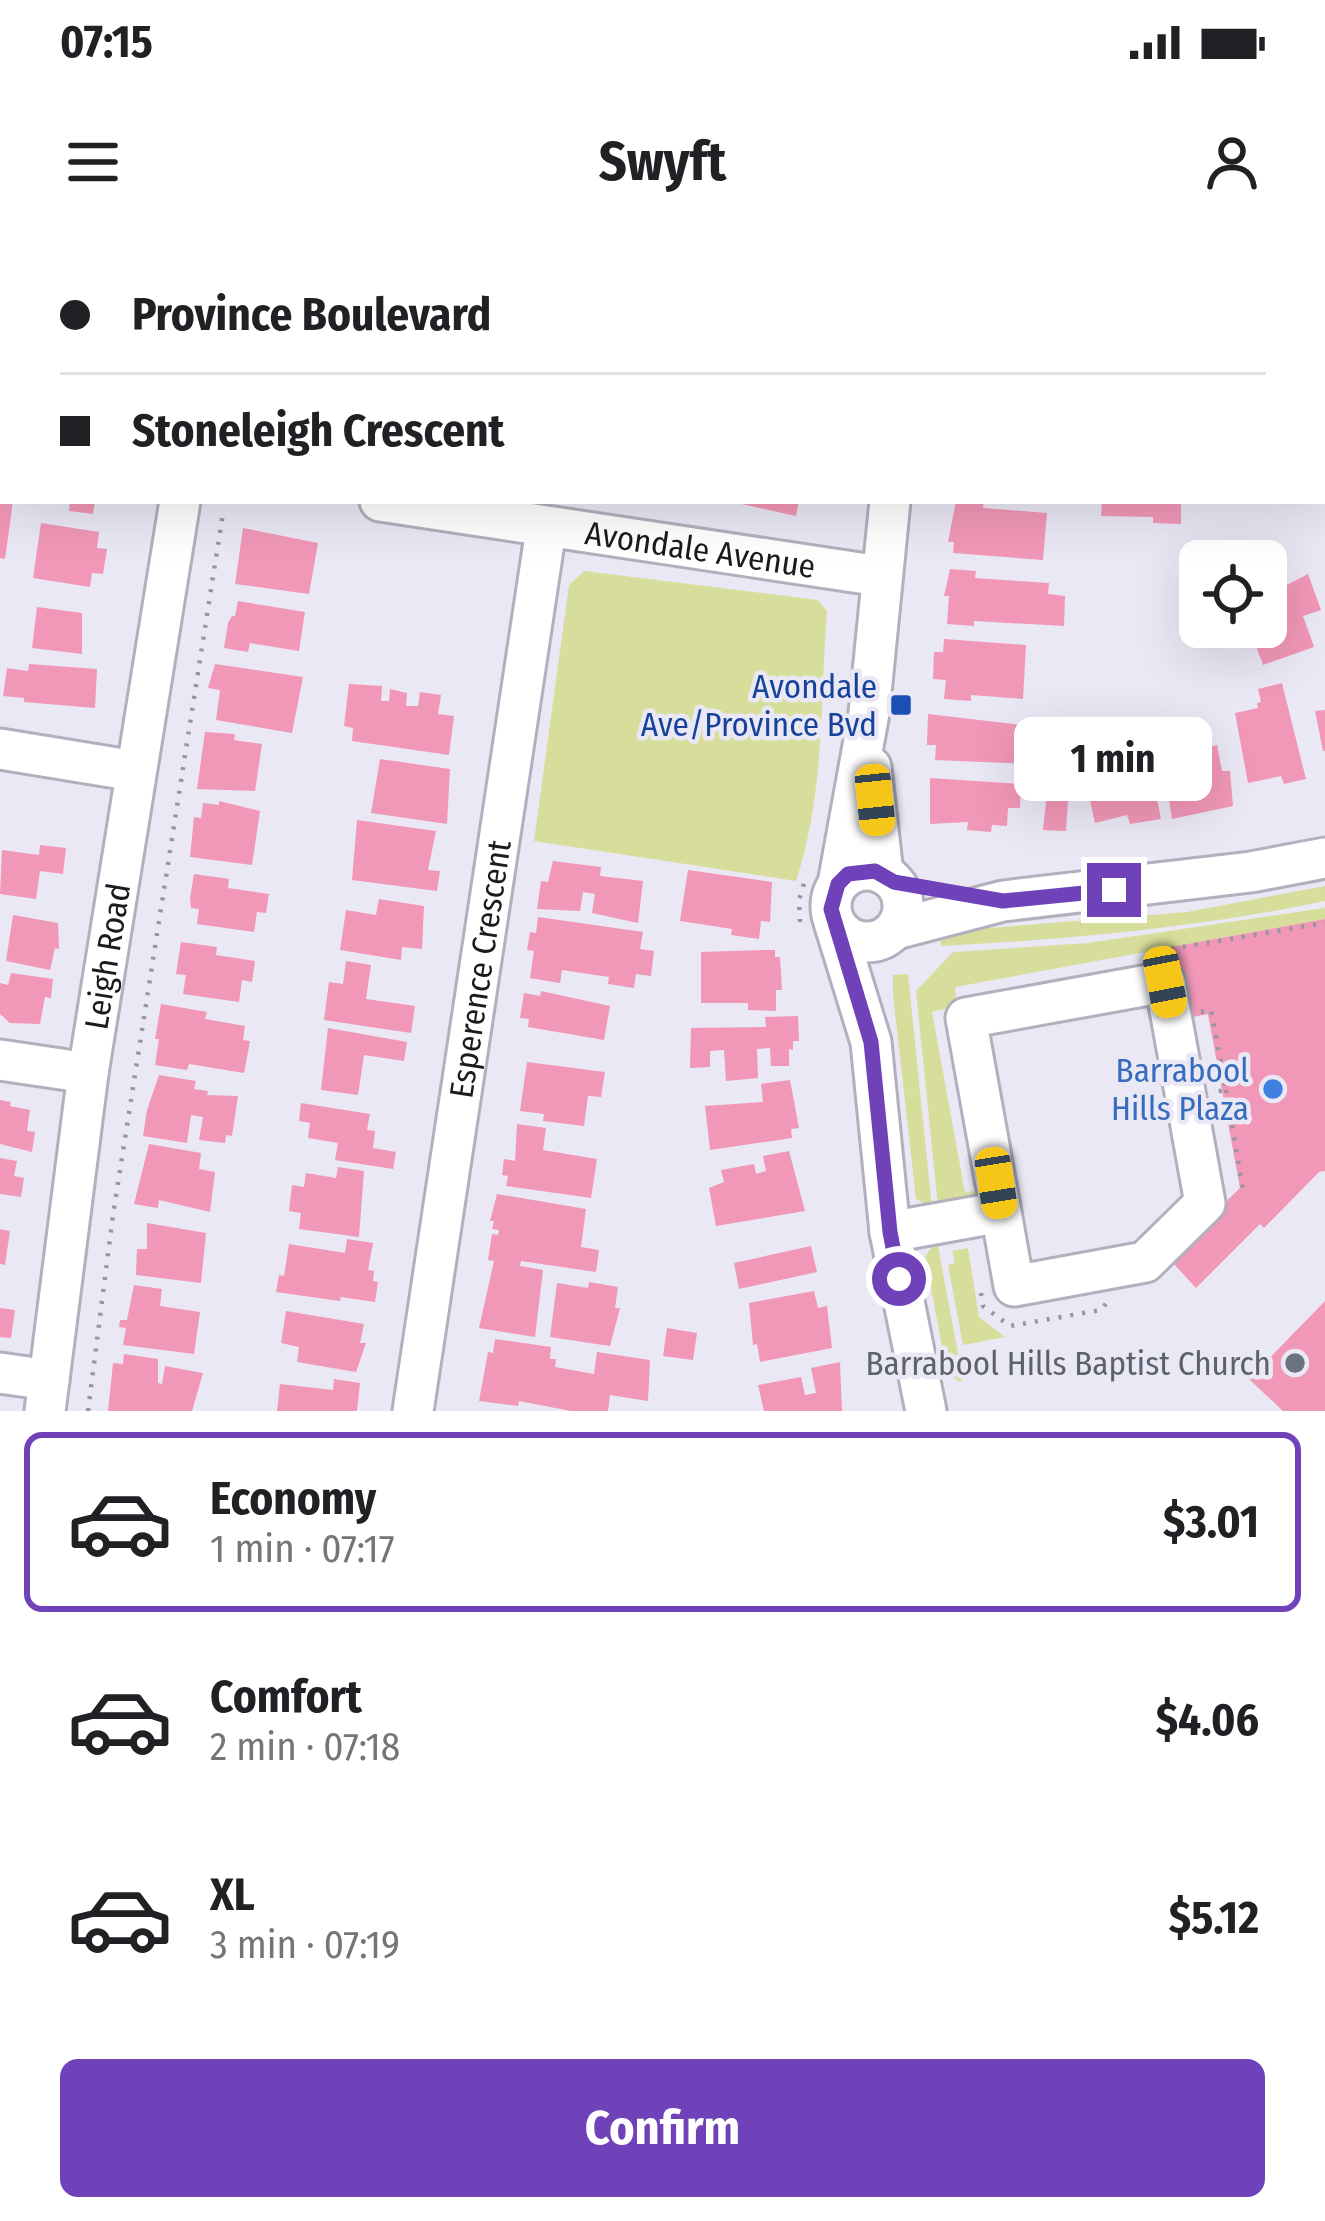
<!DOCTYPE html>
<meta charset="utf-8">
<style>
body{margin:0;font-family:"Fira Sans Condensed",sans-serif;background:#f2f2f2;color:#202124;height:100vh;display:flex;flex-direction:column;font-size:45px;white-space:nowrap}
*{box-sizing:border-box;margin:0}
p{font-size:39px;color:#757577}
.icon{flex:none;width:66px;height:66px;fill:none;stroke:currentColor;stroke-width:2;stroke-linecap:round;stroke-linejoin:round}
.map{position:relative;height:1171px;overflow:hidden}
.drawer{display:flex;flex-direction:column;background:#fff;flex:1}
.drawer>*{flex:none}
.top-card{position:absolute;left:0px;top:0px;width:1326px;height:264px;box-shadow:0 12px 48px #0002;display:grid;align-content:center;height:264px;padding:0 60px;background:#fff}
.tools{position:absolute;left:1179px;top:300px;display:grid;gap:24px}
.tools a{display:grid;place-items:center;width:108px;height:108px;border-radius:18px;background:#fff;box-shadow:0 12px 48px #0002;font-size:60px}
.end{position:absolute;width:54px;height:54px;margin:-27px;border:15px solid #7042ba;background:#fff;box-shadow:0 0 0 6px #fff}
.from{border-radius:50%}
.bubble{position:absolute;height:84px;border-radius:18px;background:#fff;box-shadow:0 12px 48px #0002;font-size:39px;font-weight:700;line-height:84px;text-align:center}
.car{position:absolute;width:36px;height:72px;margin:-36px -18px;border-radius:15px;box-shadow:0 0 9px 3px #0007;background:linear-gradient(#f5c518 24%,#345 0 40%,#f5c518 0 76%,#345 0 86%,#f5c518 0)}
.top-card b{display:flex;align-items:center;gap:42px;height:114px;font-size:45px}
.top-card b+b{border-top:3px solid #e0e0e0}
.top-card i{width:30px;height:30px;background:#202124}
ul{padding:21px 0 0;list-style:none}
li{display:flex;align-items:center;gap:36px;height:180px;margin:0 24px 18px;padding:0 36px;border:6px solid transparent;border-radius:18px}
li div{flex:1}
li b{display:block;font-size:45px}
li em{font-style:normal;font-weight:700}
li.selected{border-color:#7042ba}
li>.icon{width:108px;height:108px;stroke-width:1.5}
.primary-button{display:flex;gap:24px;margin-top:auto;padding:24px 60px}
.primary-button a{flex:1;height:138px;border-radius:18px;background:#7042ba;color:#fff;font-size:48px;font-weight:700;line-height:138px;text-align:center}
.status{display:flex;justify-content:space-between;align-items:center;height:84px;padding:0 60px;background:#fff;direction:ltr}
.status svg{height:33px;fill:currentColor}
header{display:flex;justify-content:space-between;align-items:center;height:156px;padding:0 60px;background:#fff;font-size:54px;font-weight:700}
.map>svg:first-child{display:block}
.green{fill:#d7de9c}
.building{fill:#f197b7}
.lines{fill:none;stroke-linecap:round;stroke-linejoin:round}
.minor-casing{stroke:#b2b0be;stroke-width:45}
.path{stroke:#97959f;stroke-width:4.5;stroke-dasharray:3 9;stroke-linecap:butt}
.minor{stroke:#fff;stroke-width:39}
.route{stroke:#7042ba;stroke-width:15}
.transit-dot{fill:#1a4fb4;stroke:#eae8f5;stroke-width:4.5}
.shop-dot{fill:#3f7fe0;stroke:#eae8f5;stroke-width:4.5}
.worship-dot{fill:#6b7280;stroke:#eae8f5;stroke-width:4.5}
.labels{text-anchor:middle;stroke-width:9;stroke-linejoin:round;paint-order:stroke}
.street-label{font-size:33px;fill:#1b1a1f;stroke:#eae8f5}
.transit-label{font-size:33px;fill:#164399;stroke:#eae8f5;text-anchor:end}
.shop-label{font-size:33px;fill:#366cbe;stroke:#eae8f5;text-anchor:end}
.worship-label{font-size:33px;fill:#5b616d;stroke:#eae8f5;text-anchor:end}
</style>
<div class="status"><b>07:15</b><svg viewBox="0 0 49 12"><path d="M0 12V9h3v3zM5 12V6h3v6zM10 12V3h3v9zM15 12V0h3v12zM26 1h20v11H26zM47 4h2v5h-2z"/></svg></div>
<header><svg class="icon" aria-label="menu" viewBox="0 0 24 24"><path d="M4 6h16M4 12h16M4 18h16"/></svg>Swyft<svg class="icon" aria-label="person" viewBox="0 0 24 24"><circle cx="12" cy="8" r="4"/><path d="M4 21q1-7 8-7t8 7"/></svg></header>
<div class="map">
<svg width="1325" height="1171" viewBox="0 0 1325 1171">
<rect width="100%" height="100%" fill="#eae8f5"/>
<path class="green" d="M584,331l234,29 9,11c-7,91 -2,182 -31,270l-262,-40 35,-256z
M1325,646v15c-127,27 -255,38 -384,45l-1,-14 247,-20z
M1325,668v11l-370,68 2,19 -25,6 33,180 20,-2v5l-47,12 -22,-216 37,-39 135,-9z
M908,734l24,234 -16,-9 -23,-204v-20z
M937,1001l26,139 -3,2 -13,-9 -22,-117z
M968,1008l11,69 26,20 -42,8 -15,-80 7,-2 -3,-12z"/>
<path class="building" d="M0,261h13l-8,58 -5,-1z
M70,261h25l-2,13 -24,-3z
M728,261h71l-3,15z
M956,261h28l-1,7 64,5 -4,47 -90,-7 1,-11h-6z
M1102,261h79v23l-28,-1v-6l-52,-1z
M41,283l58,9 -2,16 10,1 -4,25 -11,-1 -2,14 -57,-9z
M243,288l75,15 -9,51 -74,-10z
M1274,321l9,26 25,-13 13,36 -18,6 11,31 -51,18 -14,-38h17v-63z
M950,329l26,2 -1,7 74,5 -1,11 17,2 -1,30 -90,-5v5l-27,-2 2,-28h-5z
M238,361l67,11 -6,39 -49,-8 -2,9 -24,-4 4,-25 4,-7h3z
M37,367l45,6v41l-50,-6z
M944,399l82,6 -3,54 -52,-4v6l-27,-2 2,-19 -13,-1 1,-27h9z
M29,424l68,5 -2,39 -71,-6v-4l-21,-2 4,-28 21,3z
M215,424l88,13 -11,56 -76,-13 4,-30 -12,-2z
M1282,443l24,96 -22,5 -3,-8 -33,7 -13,-70 23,-5 -1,-5 4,-1 -3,-13z
M349,444l33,2 -1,15h8l1,-12 17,4 -1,13h12l2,-14 21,3 -3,19 16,2 -5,39 -97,-14 1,-13 -9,-2z
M1325,470v41h-2l-8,-40z
M928,474l102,12 -3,38 -92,-4 1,-15h-9z
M1198,489l3,20 16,-4 5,26h8l3,35 -61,13 -13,-83z
M205,492l30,2 -1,6 28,4 -7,47 -58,-2z
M1125,497l6,26 18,-2 12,58 -31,5 -3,-9 -32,8 -17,-78z
M380,519l70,10 -3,55 -76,-11z
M930,538l91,6 -1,24h-12l-1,18 -15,-1 -1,7 -24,-2 1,-8 -38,2z
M1048,543l21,1 -3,47 -23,-1z
M219,561l41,10 -8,54 -62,-8 4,-40 7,1 2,-15 16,2z
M357,580l79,11 -8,39 12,1 -3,20 -85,-11z
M40,605l26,3 -3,26 -23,-3 -4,28 -36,-5 2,-44 37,5z
M553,621l48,6 -1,9 43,5 -5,42 -46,-10 3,-19 -12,-2 -3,19 -43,-2 4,-28 7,1z
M688,630l84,12 -2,40 -9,-1 -2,18 -28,-4 1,-6 -52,-8z
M194,634l35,5 -1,9 41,6 -3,19 -9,-1 -3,20 -57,-8 2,-15 -8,-1 -1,-10z
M379,659l45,7 -2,43 -20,-2 -1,13 -61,-10 6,-40 30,5z
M13,675l45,8 1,26 -4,-1 -5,22 -44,-9z
M538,677l105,15 -3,17 14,2 -3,25 -15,-2 -2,14 -26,-4 1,-7 -47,-7 -2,13 -30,-5 4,-27 -7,-1 3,-18 6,1z
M1325,679v252l-6,1 -55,56 -4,-4 -64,64 -22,-24 17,-17 -5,-6 54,-53 -32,-174 -25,5 -12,-72z
M181,702l36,5 -1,8 39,6 -3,21 -10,-2 -3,22 -56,-8 3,-19 -10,-1z
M765,710h10v7h5l2,33h-6v21l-28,-1v-7h-47v-51z
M346,721l25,4 -5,34 49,7 -4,27 -87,-13 5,-38 14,2z
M11,733l42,6 -2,19 -6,-1 -5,27 -30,-1 -10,-9v-31l8,2z
M541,751l69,15 -6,34 -76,-13 1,-8 -9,-1 4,-25 16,3z
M161,764l46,8 -2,7 40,7 -2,14 7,1 -6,32 -55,-9 -2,6 -32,-5 4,-26h-4z
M798,776l1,25h-6v9l-4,-1v17h-18l-1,-18 -13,1 1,29 -32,3 -2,-31 -14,1v16l-20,1 1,-40 75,-1 -1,-10z
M328,788l79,14 -3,19 -40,-6 -6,40 -37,-5z
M527,822l78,10 -4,25 -13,-1 -4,30 -41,-5 1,-7 -24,-3z
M159,835l37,6 -2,8 14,2 -1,4 31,1 -6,40 -6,-1 -1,8 -26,-3 4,-23 -12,-2 -4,28 -44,-7 4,-26z
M790,840l9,48 -8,1 1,9 -82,12 -5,-44 58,-4 -2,-18z
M0,860l11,2 -1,4 20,4 -3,21 8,1 -3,20 -32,-8z
M301,863l69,11 -3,16 8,1 -2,17 23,4 -3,17 -58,-9 3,-17 -30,-5 2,-15 -11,-2z
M517,884l29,4 -3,22 54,9 -6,39 -85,-12 2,-10 -6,-1 2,-16 11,2z
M149,904l52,9 -2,16 16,3 -5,40 -51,-12 -1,8 -24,-4z
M789,911l16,60 -89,15 -7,-38 15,-6 -3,-12 33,-6 2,10 10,-3 -3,-15z
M0,918l17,3 -3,15 10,2 -3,19 -21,-3z
M338,927l26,4 -5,66 -60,-8 2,-16 -12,-2 3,-26 12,2 2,-14 30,5z
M497,954l89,15 -5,38 18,3 -3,22 -75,-11 -1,5 23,4 -8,67 -56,-9 15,-67 -6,-1 4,-26 6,1 1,-5 -7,-1 2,-8h-4z
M147,983l59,10 -5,50 -65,-8 1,-26h10z
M0,989l10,2 -5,34 -5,-1z
M347,999l26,4 -5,27 6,1 -1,10 5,1 -3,20 -34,-5 -1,4 -64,-9 3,-17 5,1 5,-32 56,9z
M811,1006l6,26 -78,17 -5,-26z
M589,1042l29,5 -3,21h5l-10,38 -60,-9 7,-54 31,5z
M134,1045l28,4 -2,17 40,6 -6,42 -71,-9 3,-17 -7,-1 1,-7h7z
M814,1051l4,17 9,-2 5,42 -72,14 -3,-18 -4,1 -4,-42z
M1325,1061v110h-42l-34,-32z
M0,1068l15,2 -4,28 -11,-1z
M286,1071l78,13 -4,19h6l-10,29 -59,-10 2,-15 -18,-4z
M667,1088l30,5 -4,27 -30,-4z
M495,1099l56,8 -1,12h6l-1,8 39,7 3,-22 53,8 -2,41 -38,-6 -2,16h-37l-52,-10 -1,5 -39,-5 9,-49 5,1z
M124,1114l34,5v24l4,1 3,-18 38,7 -11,38h-84l5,-48 10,1z
M840,1122l2,49h-78l-6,-26 43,-8 4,18 11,-2 -5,-25z
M334,1139l26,4 -3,28h-80l3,-27 53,6z"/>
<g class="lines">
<defs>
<g id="minor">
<path d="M221,3l1,-3"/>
<path d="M927,3l1,-3"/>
<path d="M1323,193l2,-1"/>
<path id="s1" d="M380,261l500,75"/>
<path d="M0,509l135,22"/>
<path d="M871,527l12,107"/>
<circle cx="867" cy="666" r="36"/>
<path d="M838,644l31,-171 21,-212"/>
<path d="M834,682l37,120 19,190 36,179"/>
<path d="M896,689l107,-28 248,-29 74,-14"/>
<path d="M0,820l88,13"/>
<path d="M890,992l111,-20 13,74 131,-24 60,-59 -40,-221 -199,36 35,194"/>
<path d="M0,1133l49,7"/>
<path id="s2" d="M45,1171l43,-338 92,-572"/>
<path id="s3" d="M413,1171l133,-882"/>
</g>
</defs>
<use href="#minor" class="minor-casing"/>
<path class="path" d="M800,682l-1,-22 6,-20
M1171,709l154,-26
M1201,772l10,-2 15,80 -11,2
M1226,850l17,100 -4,5
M981,1053l2,13 27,20 91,-16 7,-9
M88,1171l25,-196 110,-702"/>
<use href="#minor" class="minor"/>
</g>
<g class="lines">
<path class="route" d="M899,1039l-9,-47 -19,-190 -40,-133 7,-25 10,-10 27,-3 19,11 109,19 111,-11"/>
</g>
<rect class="transit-dot" x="889" y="453" width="24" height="24" rx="6"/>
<circle class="shop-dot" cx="1273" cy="849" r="12"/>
<circle class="worship-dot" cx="1295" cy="1123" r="12"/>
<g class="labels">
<g class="street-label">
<text dy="12" stroke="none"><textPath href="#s1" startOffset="324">Avondale Avenue</textPath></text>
<text dy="12" stroke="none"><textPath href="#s2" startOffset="459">Leigh Road</textPath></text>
<text dy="12" stroke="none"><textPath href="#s3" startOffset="447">Esperence Crescent</textPath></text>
</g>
<g class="transit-label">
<text x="877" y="458">Avondale<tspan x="877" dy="38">Ave/Province Bvd</tspan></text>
</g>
<g class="shop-label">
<text x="1249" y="842">Barrabool<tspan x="1249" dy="38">Hills Plaza</tspan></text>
</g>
<g class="worship-label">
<text x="1271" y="1135">Barrabool Hills Baptist Church</text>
</g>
</g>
</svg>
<div class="tools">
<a><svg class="icon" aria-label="locate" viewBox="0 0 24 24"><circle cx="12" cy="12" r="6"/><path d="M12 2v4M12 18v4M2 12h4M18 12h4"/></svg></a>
</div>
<i class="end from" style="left:899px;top:1039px"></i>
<i class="end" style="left:1114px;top:650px"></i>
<div class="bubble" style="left:1014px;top:477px;width:198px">1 min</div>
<i class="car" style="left:875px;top:560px;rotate:174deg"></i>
<i class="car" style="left:1165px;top:742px;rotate:169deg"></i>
<i class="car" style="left:996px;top:943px;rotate:171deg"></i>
<div class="top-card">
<b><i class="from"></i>Province Boulevard</b>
<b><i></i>Stoneleigh Crescent</b>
</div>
</div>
<section class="drawer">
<ul>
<li class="selected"><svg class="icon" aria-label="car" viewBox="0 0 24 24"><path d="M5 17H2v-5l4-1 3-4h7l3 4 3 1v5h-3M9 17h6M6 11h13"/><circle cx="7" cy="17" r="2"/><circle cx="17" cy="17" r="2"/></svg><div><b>Economy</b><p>1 min · 07:17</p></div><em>$3.01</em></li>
<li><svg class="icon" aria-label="car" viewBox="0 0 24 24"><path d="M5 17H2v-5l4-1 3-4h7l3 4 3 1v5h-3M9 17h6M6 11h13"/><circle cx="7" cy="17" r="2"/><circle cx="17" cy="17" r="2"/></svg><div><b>Comfort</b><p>2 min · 07:18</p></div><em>$4.06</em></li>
<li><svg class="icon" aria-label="car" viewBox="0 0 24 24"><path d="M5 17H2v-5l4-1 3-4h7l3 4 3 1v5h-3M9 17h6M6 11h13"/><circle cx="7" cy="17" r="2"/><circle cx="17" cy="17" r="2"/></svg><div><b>XL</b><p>3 min · 07:19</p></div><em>$5.12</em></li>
</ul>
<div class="primary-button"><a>Confirm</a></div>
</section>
